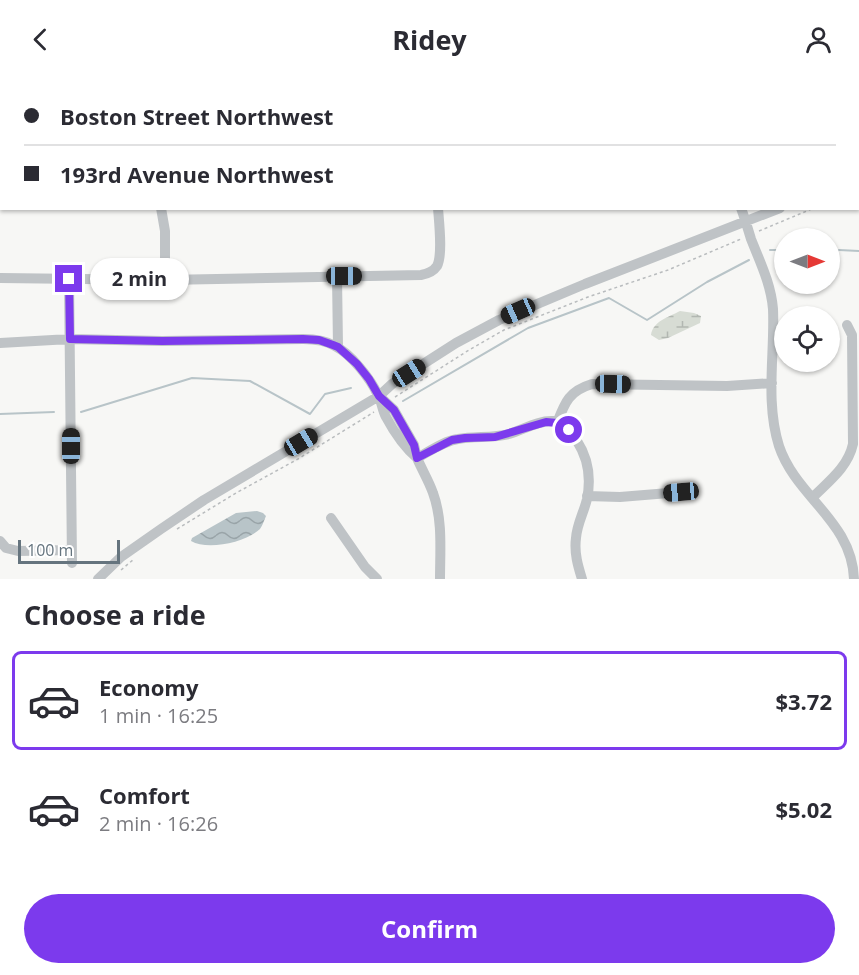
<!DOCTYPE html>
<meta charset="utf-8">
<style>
body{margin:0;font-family:"Open Sans",sans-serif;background:#f2f2f3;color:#2b2b33;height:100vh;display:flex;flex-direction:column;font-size:22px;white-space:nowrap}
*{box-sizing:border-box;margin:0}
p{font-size:20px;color:#7c7c81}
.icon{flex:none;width:33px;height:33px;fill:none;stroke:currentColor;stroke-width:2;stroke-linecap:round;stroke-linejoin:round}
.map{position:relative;height:501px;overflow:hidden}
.details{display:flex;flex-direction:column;background:#fff;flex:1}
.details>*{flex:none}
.top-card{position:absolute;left:0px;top:0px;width:860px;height:132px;box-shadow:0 2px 4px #0004;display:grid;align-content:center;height:132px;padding:0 24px;background:#fff}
.needle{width:39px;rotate:90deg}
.fabs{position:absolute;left:774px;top:150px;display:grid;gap:12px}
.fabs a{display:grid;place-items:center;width:66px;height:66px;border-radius:50%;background:#fff;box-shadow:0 2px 4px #0004;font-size:30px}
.scale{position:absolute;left:18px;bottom:15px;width:102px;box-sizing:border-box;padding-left:6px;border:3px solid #65747e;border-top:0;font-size:16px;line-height:21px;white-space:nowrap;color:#65747e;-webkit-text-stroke:4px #fff;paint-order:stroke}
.end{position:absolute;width:27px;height:27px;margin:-14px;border:8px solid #7c3aed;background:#fff;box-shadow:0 0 0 3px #fff}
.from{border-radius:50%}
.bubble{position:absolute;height:42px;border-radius:21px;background:#fff;box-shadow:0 2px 4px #0004;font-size:20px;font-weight:700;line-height:42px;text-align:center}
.car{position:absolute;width:18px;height:36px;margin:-18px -9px;border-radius:8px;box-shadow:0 0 4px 2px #0007;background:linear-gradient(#222 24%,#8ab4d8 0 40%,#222 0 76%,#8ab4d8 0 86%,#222 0)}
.top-card b{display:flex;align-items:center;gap:21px;height:57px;font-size:22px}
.top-card b+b{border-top:2px solid #e1e1e2}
.top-card i{width:15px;height:15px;background:#2b2b33}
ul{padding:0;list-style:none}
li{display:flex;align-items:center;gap:18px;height:99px;margin:0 12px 9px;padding:0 12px;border:3px solid transparent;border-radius:9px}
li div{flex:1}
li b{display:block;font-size:22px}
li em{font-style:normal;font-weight:700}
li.on{border-color:#7c3aed}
li>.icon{width:54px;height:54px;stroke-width:1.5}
h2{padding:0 24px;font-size:27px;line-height:72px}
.cta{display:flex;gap:12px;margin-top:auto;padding:12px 24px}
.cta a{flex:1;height:69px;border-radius:36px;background:#7c3aed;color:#fff;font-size:24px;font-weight:700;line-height:69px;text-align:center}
header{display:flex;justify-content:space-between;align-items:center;height:78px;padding:0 24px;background:#fff;font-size:27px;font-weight:700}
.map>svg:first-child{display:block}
.wetland{fill:url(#wetland-marsh)}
.water{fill:url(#water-waves)}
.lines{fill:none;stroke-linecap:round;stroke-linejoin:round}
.stream{stroke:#b8c4c8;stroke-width:2}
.path{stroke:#b9bcbe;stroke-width:1.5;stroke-dasharray:3 3;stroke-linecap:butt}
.minor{stroke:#bfc3c6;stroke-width:10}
.route{stroke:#7c3aed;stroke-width:8}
</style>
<header><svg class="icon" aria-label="back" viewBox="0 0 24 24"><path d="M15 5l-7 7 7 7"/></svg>Ridey<svg class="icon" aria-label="person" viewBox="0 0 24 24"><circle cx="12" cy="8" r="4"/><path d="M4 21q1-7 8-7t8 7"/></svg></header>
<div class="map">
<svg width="859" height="501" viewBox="0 0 859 501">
<defs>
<pattern id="wetland-marsh" width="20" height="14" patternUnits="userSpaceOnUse" patternTransform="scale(1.5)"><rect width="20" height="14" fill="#d7dcd4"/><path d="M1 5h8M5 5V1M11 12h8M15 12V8" fill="none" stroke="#b2b7b1"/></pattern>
<pattern id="water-waves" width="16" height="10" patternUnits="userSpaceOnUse" patternTransform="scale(1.5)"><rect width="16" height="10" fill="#b8c4c8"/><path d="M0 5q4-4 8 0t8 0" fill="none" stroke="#99a4a8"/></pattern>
</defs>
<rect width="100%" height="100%" fill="#f7f7f5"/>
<path class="wetland" d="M67,0h434l-2,2h-428z
M680,233l14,2 7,3 -1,7 -32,15 -9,2 -8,-5c2,-14 18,-18 29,-24z"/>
<path class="water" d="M257,433l6,2 3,3c-2,4 -3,9 -6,13 -14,13 -52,22 -69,12l1,-3 44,-25z"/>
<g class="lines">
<path class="stream" d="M770,172h14
M830,172h2
M839,172l20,1
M403,323l125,-73 81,-30 38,22 60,-38 42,-22
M81,334l111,-34 58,3 60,33 15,-20 26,-6
M0,336l54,-2"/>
<path class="path" d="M652,0v2
M304,2v-2
M858,113l1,-1
M759,153l55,-23
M395,319l74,-47 35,-20 84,-33 80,-27 73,-31
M177,451l59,-36 62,-34 76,-47
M121,492l13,-11"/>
<path class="minor" d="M662,0v2
M0,31l2,1
M858,100l1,-1
M161,130l4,23v49
M741,130c4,11 7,21 10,31 9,23 20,45 22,70 2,45 -8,92 6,137 17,51 73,75 75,133
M337,198l1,71
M0,200l165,2 256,-5c6,-1 12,-3 16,-9 6,-11 2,-44 1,-58
M69,201l3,284
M0,265l70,-4 92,2 141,-2c11,0 22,1 32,7 16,8 35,32 43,49 4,7 4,15 8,22 8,15 18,30 31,41l-3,-13 -20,-35 -15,-14
M557,345c8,-21 12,-32 35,-39l135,2 45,-3
M587,418l33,1 61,-5
M812,420c17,-17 36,-31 41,-54l-1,-109 -5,-10
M331,440l34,49 12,12
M0,463l6,7 12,3 54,-1
M98,501l23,-22 40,-28 43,-29 175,-104 13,-12 64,-41 43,-23 86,-36 195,-76
M440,501c0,-28 3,-59 -7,-86 -4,-12 -11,-23 -16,-35 13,-7 27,-17 41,-19 17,-3 34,-1 51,-5 13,-4 30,-14 44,-13 11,2 19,11 24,20 11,17 14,38 10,58 -3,13 -10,25 -11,39 -2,15 2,28 6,41"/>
</g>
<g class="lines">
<path class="route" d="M69,201l1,60 92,2 141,-2 16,1 14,5 5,2 19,17 12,15 10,17 15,14 20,35 3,13 35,-18 13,-2 30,-1 51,-15 11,1 12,7"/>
</g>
</svg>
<div class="fabs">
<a><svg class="needle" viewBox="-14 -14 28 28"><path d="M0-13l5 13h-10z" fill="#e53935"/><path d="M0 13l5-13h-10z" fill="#7c7c81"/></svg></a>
<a><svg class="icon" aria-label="locate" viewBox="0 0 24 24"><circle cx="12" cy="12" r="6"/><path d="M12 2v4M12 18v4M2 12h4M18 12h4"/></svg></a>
</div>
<div class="scale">100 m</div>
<i class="end from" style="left:569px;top:352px"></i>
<i class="end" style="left:69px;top:201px"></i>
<div class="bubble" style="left:90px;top:180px;width:99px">2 min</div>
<i class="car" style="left:344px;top:198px;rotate:90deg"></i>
<i class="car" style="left:518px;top:233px;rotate:246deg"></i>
<i class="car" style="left:409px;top:295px;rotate:58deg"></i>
<i class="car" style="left:613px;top:306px;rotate:91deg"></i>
<i class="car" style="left:301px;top:364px;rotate:59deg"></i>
<i class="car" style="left:71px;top:368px;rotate:0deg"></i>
<i class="car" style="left:681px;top:414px;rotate:265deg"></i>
<div class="top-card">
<b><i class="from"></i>Boston Street Northwest</b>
<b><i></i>193rd Avenue Northwest</b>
</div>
</div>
<section class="details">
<h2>Choose a ride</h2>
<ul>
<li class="on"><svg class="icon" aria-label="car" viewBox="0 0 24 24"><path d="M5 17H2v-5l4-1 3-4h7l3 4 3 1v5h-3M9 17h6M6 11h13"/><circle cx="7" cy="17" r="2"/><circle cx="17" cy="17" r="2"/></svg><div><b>Economy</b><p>1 min · 16:25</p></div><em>$3.72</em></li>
<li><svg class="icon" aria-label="car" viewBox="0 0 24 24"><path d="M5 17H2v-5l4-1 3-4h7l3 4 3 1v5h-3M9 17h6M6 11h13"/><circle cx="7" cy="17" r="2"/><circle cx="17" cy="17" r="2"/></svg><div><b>Comfort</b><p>2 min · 16:26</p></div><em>$5.02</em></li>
</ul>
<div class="cta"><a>Confirm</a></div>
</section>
